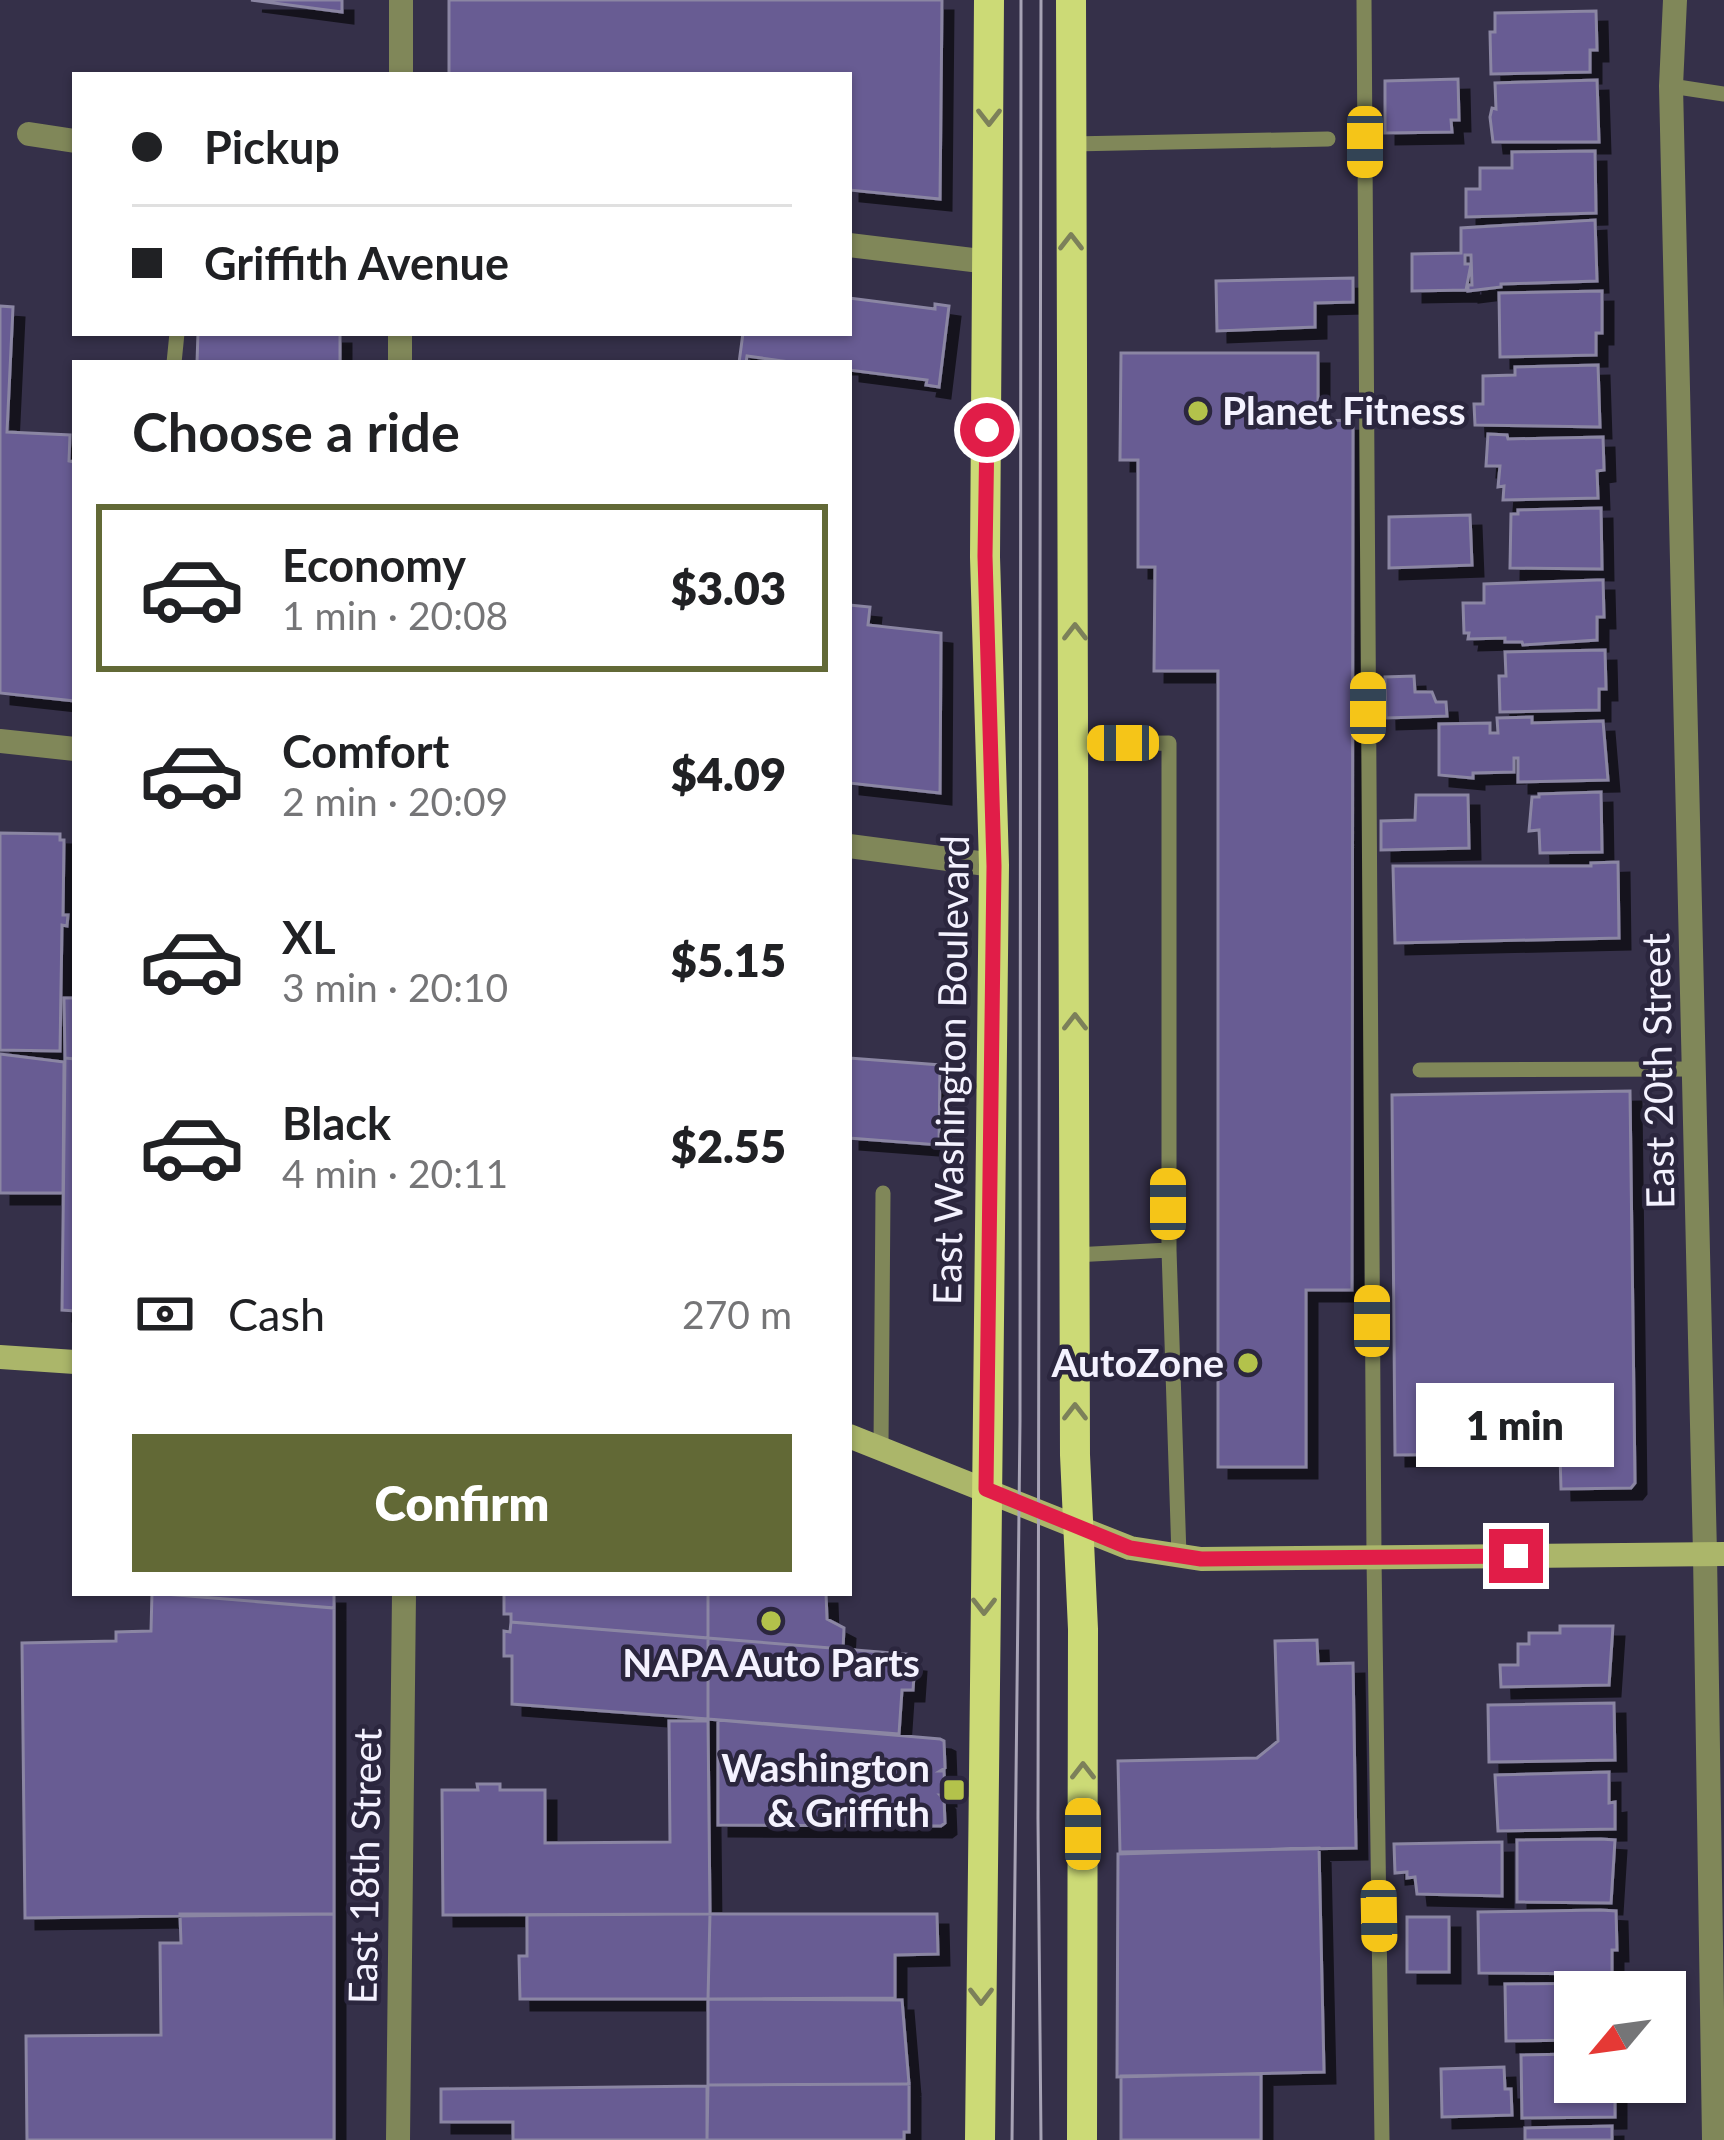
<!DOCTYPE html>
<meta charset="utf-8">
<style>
body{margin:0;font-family:Lato,sans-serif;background:#f2f2f2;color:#202124;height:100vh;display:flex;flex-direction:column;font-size:45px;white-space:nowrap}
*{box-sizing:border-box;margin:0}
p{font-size:39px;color:#757577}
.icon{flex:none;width:66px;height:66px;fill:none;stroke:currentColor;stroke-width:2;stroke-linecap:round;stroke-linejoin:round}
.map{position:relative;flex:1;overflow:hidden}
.sheet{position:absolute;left:72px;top:360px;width:780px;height:1236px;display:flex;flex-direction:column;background:#fff;border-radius:0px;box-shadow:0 3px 9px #0004}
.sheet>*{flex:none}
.top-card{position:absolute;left:72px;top:72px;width:780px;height:264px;border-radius:0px;box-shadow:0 3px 9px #0004;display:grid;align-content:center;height:264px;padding:0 60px;background:#fff}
.needle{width:78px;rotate:241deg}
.controls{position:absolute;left:1554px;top:1971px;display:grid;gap:24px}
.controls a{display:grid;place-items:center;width:132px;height:132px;border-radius:0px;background:#fff;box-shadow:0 3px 9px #0004;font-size:60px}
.end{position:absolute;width:54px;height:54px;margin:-27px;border:15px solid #e11d48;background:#fff;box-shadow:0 0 0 6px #fff}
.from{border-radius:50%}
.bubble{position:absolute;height:84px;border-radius:0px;background:#fff;box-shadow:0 3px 9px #0004;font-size:39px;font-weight:800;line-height:84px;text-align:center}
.car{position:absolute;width:36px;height:72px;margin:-36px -18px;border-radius:15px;box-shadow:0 0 9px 3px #0007;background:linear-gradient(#f5c518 24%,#345 0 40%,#f5c518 0 76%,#345 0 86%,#f5c518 0)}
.top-card b{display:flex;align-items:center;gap:42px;height:114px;font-size:45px}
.top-card b+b{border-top:3px solid #e0e0e0}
.top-card i{width:30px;height:30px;background:#202124}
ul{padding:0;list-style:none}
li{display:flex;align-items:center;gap:36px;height:168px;margin:0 24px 18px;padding:0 36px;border:6px solid transparent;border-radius:0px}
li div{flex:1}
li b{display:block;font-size:45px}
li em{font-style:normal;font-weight:800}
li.active{border-color:#626936}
li>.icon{width:108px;height:108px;stroke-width:1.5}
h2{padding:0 60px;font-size:54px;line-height:144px}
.pay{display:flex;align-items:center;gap:30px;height:132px;padding:0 60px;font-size:45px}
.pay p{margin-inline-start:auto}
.button{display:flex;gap:24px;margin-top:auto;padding:24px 60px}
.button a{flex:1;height:138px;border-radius:0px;background:#626936;color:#fff;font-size:48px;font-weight:800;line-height:138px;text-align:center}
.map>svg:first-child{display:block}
.building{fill:#675b93;stroke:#8b86a3;stroke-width:3;filter:url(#shadow)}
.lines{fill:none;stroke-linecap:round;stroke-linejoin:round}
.lane{stroke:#808759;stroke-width:15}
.street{stroke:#808759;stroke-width:24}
.secondary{stroke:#abb66a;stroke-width:24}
.primary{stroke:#ccda76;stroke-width:30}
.tram{stroke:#a7a3b5;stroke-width:3}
.oneway{stroke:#7c805a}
.route{stroke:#e11d48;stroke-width:15}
.poi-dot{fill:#b3c24b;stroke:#2b263e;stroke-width:4.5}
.labels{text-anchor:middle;stroke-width:9;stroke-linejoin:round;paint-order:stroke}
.poi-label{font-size:39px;font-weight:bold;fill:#f4f2ff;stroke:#2b263e;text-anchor:end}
.street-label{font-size:39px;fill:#f4f2ff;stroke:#2b263e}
</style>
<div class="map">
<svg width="1724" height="2140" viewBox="0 0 1724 2140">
<defs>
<filter id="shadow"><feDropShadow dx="11" dy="11" stdDeviation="0" flood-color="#0009"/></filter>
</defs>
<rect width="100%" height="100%" fill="#353049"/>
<path class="building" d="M251,0h91v12z
M449,0h493l-2,199 -91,-9v-115h-400z
M1596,11l1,39h-7v22l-99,2 -1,-42h5v-19z
M1458,79l1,41h-8l1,12 -67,1v-52z
M1597,80l2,62h-106l-3,-25 2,-9 4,1 -1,-26z
M1595,151l1,62 -130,4v-28h14v-21h32v-16z
M1595,220l2,61 -96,3v3l-33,4v-6h4l-1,-30h-6v9h6l-5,26 -54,1v-37l49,-1v-25z
M1353,278v24l-38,1v24l-98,4 -1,-50z
M1602,291v42h-6v22l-96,2 -1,-64z
M849,298l86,11v-5l14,2 -10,81 -13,-2 1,-5 -78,-10v-7h-52l-50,-7 -1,7h-7l4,-30h106z
M0,306l13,1 -6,125 63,3 -1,26 6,1v239l-75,-8z
M198,333h142v30h-143z
M1121,353h197v68l35,-1 -1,870h-46v177h-88v-796h-64l1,-104h-17v-107h-18z
M1598,365l2,62 -125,-2 -1,-21h9v-28l32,-1v-8z
M1488,434l19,1 1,4 95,-2 1,33 -7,1 1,27 -95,2 1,-14 -6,1 2,-21h-14z
M1601,508l1,61 -92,-1 1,-54h7v-4z
M1470,515l2,50 -83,3v-51z
M1597,580h6l1,37h-7v23l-74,5 -1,-3h-17v-4l-37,1 1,-6h-5l-1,-30h21v-19z
M849,605l21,2 -2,18 73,8 -1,160 -91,-10z
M1605,650l1,39h-7v21l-99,2 -1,-36h7l-1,-24z
M1414,676l1,16h17l4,10h10l1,14 -61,2 -1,-41z
M1532,717v6l71,-2 5,59 -90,2v-24h-4v14l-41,1v5l-34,-3v-51l51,-1v10h8l-1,-15z
M1601,792l1,60 -62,1 -1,-23 -10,1 3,-34h7v-3z
M1416,795h52l1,53 -88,2v-29l34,-1z
M0,833l60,1v6h4l-1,75h5l-1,11 -5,-1 -2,126 -60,-1z
M1618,862l1,76 -224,5 -2,-77h198v-3z
M64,998h11v61l-10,-1z
M0,1054l64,8 -1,131h-63z
M65,1058l10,1v252l-13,-1z
M849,1058l91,7 -1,80 -90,-7z
M1630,1091l5,392 -4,5 -70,1 -1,-36 -165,2 -3,-360z
M152,1593l182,15v306l-309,4 -3,-275 94,-2v-9l35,-1z
M153,1593h181v15z
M504,1593h204v45l-197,-16v-8h-7z
M708,1593h118l1,26 17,9 -1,21 -135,-11z
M511,1622l197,16v81l-196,-15v-48h-8v-25l6,1z
M1560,1626h53l-4,59 -108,2 -1,-22h18v-21h11v-11h31z
M708,1638l198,16 -1,6 10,1 -2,29h-11l-3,44 -191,-15z
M1317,1640l1,24 35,-1 3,185 -236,4 -2,-91 139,-3 21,-17 -3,-100z
M1614,1703l1,57 -126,2 -1,-57z
M718,1720l222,19 4,2 1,27 -5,3h4l1,24h-5l4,4 1,24 -4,3 -223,-1z
M669,1721h39l2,193 -267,1 -1,-125h36l-1,-6h23v6h45v53l125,-1z
M1609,1772v31l6,-1v27l-117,2 -3,-56z
M1601,1839l14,1 -4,63 -94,-1v-62z
M1502,1842v54l-85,-2 -2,-17 -8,1v-6l-12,1 -1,-29z
M1319,1848l5,224 -207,5 1,-223z
M1600,1910l16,1 1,39h-5v24l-133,-1 -1,-61z
M180,1914h154v226h-307l-1,-104 135,-1 -1,-92h21z
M710,1914l-2,85h-188l-1,-43h8v-41z
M710,1914h227l1,40 -43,1v43l-187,1z
M1407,1917h42v55h-42z
M1619,1983v9h-44v48l-69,1 -1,-57z
M708,1999l194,1 7,84 -201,1z
M1575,2054v28h40v35l-93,1 -1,-63z
M1504,2067l1,22h6l1,26 -70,2 -1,-48z
M1261,2074v66h-140v-64z
M909,2084v48h-5v8h-197l1,-55z
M707,2086v54h-194v-18h-72v-33z
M1612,2126v14h-87v-12z"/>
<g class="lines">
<path class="lane" d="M1364,0l10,1557 8,583
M1671,86l53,8
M1071,144l257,-5
M174,363l3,-30
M1076,744l93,-1v507l10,306
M1420,1070l274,-1
M1074,1255l95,-5
M881,1446l2,-253"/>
<path class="street" d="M1675,0l-4,86 34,1468 9,586
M401,75v-75
M29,134l46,7
M849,245l140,17
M400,333v30
M0,741l75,8
M849,846l145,19
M398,2140l6,-547"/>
<path class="secondary" d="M0,1357l75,5
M849,1436l281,112 71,11 523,-5"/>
<path class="primary" d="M1071,0l4,1455 8,174 -1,511
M980,2140l14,-1275 -9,-308 4,-557"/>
<path class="tram" d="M1041,0l-3,1819 3,321
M1012,2140l8,-719 1,-1421"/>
</g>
<defs><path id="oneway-chevron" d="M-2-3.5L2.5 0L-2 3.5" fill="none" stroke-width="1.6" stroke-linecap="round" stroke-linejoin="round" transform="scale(3)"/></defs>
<g class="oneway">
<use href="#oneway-chevron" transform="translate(989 117) rotate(90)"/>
<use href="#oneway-chevron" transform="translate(1071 242) rotate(-90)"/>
<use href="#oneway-chevron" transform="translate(1075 632) rotate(-90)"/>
<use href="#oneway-chevron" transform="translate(1075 1022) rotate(-90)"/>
<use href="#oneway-chevron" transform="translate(1075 1412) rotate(-90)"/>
<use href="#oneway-chevron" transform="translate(984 1606) rotate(90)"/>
<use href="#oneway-chevron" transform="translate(1083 1771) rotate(-90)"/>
<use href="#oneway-chevron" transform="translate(981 1996) rotate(90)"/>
</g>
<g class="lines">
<path class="route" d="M987,430l-2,126 9,310 -8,623 144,59 71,11 315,-3"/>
</g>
<g class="poi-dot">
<circle cx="1198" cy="411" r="12"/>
<circle cx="1248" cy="1363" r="12"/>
<circle cx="771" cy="1621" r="12"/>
<rect x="942" y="1778" width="24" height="24" rx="6"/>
</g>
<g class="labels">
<g class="poi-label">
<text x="1222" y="425" text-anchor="start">Planet Fitness</text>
<text x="1224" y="1377">AutoZone</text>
<text x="771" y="1677" text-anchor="middle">NAPA Auto Parts</text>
<text x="930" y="1782">Washington<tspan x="930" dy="45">&amp; Griffith</tspan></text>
</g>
<g class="street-label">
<text transform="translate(951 1070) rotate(-89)" y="14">East Washington Boulevard</text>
<text transform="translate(1658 1071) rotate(-91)" y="14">East 20th Street</text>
<text transform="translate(365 1866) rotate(-89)" y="14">East 18th Street</text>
</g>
</g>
</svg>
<div class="controls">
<a><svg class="needle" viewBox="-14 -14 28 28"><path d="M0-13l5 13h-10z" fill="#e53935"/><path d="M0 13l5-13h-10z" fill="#757577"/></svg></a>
</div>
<i class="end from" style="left:987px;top:430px"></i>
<i class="end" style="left:1516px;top:1556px"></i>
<div class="bubble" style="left:1416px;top:1383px;width:198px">1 min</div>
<i class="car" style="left:1365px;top:142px;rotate:180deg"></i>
<i class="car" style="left:1368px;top:708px;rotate:0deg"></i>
<i class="car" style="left:1123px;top:743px;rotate:270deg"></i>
<i class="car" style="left:1168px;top:1204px;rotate:0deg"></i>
<i class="car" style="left:1372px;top:1321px;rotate:0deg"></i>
<i class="car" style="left:1083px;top:1834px;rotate:0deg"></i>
<i class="car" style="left:1379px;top:1916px;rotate:179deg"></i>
<div class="top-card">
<b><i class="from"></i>Pickup</b>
<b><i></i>Griffith Avenue</b>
</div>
<section class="sheet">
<h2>Choose a ride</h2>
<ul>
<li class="active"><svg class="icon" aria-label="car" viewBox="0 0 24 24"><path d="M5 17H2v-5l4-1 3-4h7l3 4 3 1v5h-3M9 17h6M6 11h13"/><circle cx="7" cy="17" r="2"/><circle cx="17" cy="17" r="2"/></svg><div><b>Economy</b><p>1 min · 20:08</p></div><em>$3.03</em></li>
<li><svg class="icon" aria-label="car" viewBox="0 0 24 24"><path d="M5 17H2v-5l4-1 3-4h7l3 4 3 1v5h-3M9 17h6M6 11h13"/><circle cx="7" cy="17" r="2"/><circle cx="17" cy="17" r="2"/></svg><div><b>Comfort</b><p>2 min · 20:09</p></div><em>$4.09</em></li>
<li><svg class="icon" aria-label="car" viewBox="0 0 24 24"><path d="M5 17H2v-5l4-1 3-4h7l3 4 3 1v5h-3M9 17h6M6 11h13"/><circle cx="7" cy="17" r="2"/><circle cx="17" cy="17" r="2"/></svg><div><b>XL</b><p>3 min · 20:10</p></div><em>$5.15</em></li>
<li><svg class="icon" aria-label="car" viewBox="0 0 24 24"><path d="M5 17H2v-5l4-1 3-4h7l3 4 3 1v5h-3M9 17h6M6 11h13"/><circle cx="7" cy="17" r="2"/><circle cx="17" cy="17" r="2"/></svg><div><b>Black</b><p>4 min · 20:11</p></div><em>$2.55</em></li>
</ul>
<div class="pay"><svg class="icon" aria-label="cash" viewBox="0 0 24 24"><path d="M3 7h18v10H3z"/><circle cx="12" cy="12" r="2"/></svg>Cash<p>270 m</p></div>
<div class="button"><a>Confirm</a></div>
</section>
</div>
